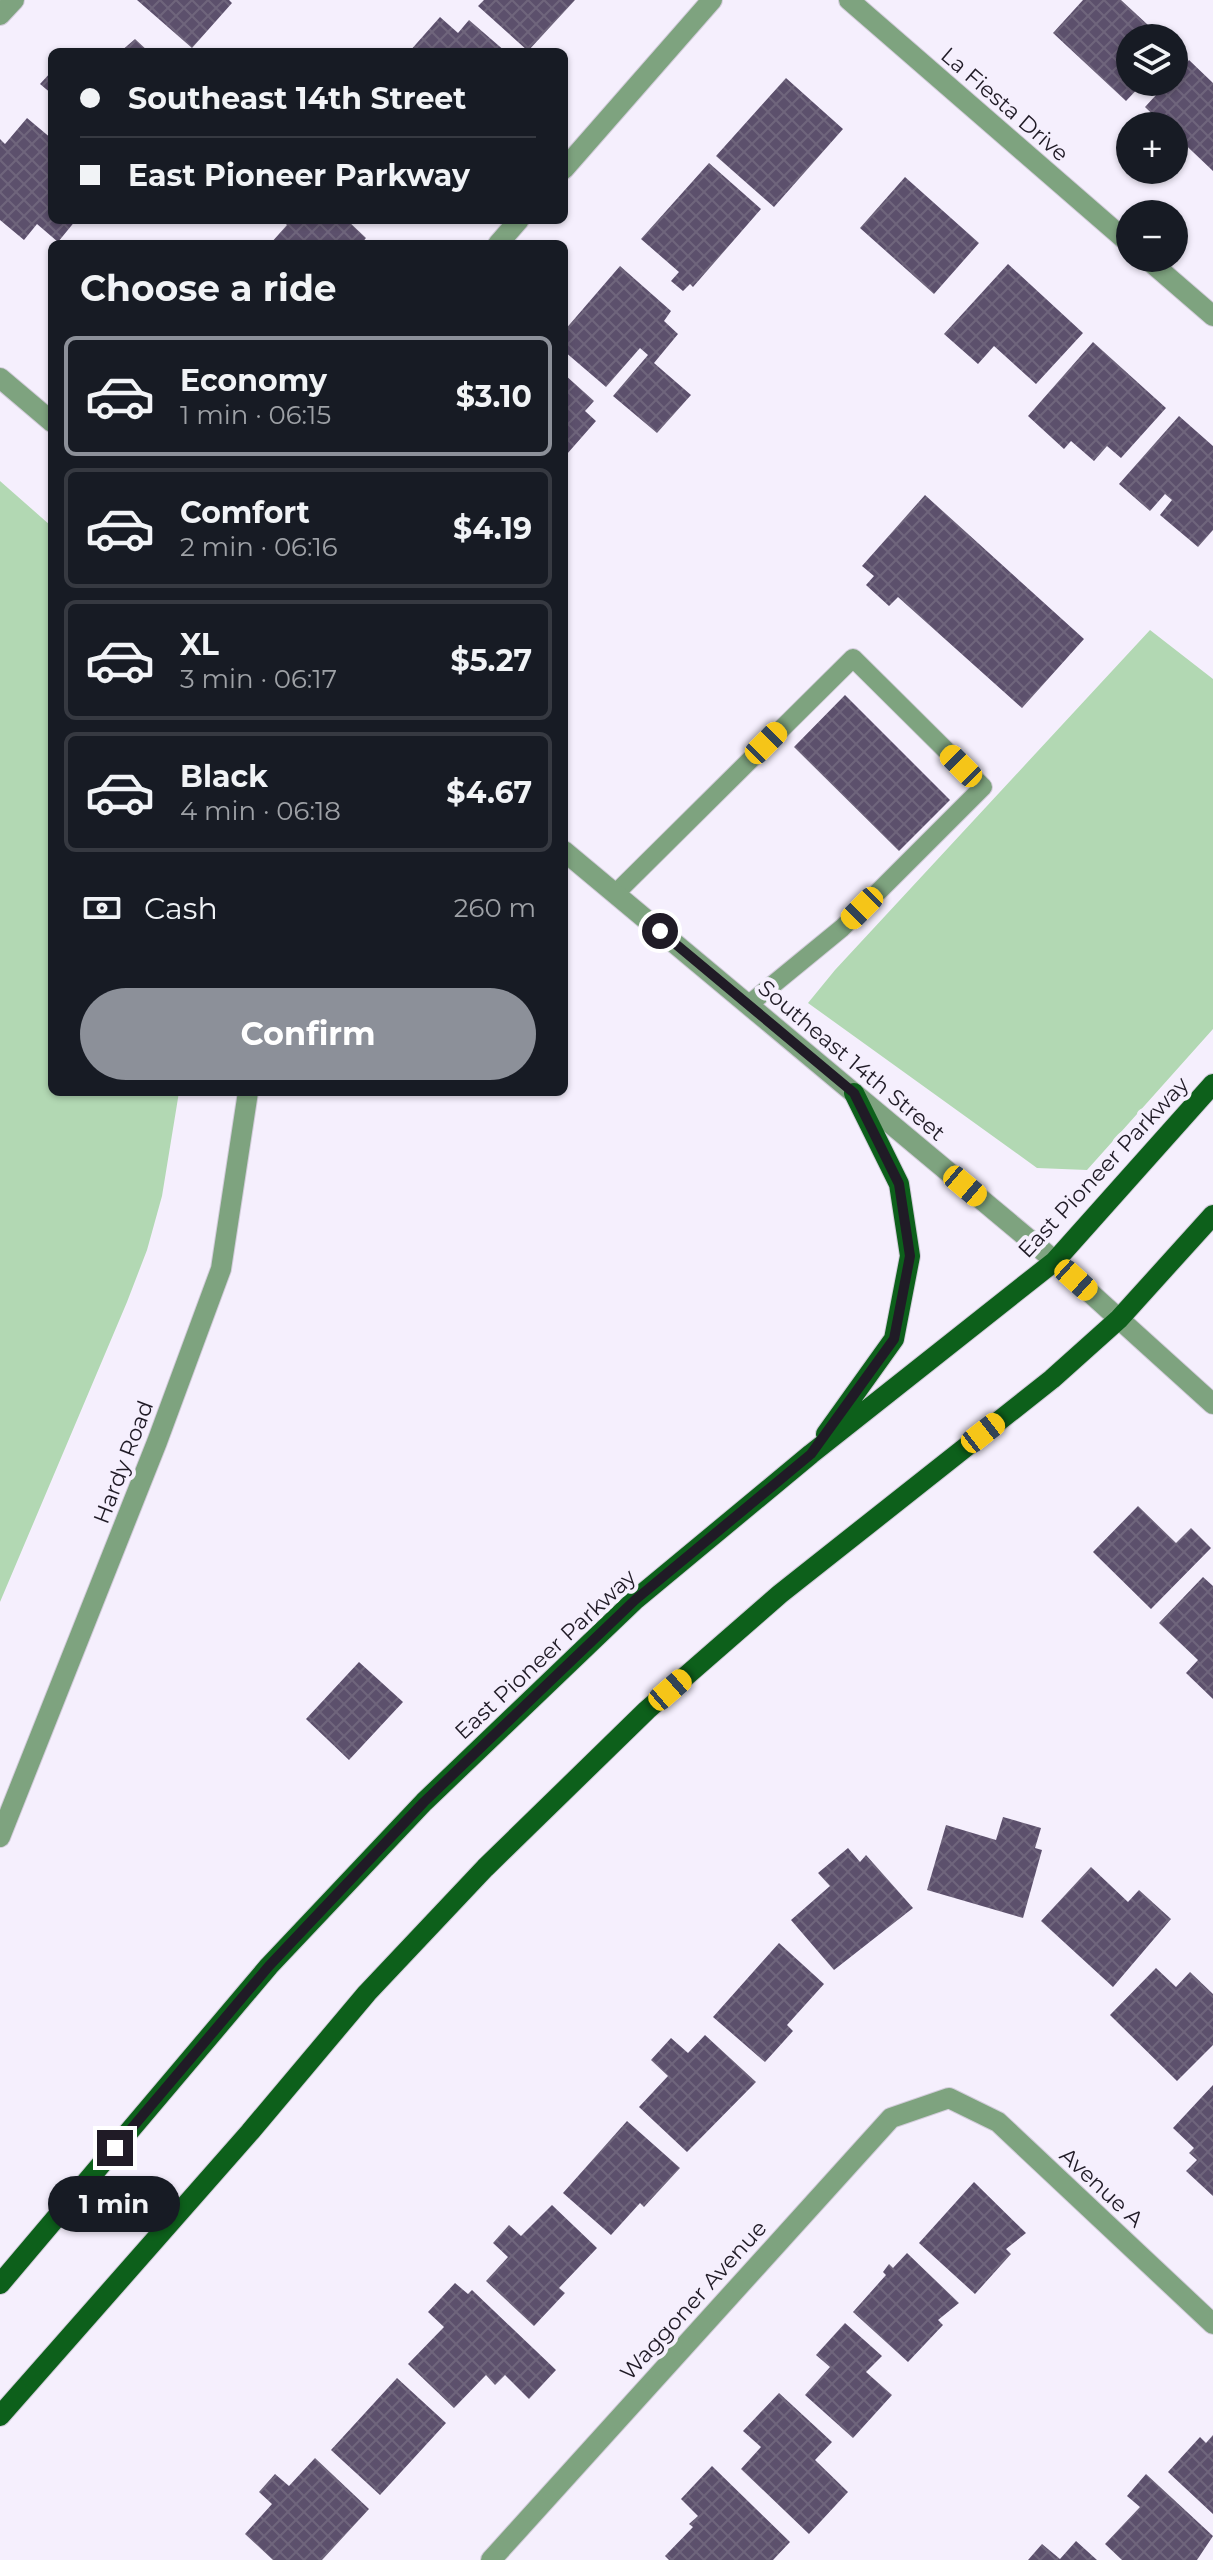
<!DOCTYPE html>
<meta charset="utf-8">
<style>
body{margin:0;font-family:Montserrat,sans-serif;background:#20242c;color:#f1f3f6;height:100vh;display:flex;flex-direction:column;font-size:30px;white-space:nowrap}
*{box-sizing:border-box;margin:0}
p{font-size:26px;color:#9ea1a6}
.icon{flex:none;width:44px;height:44px;fill:none;stroke:currentColor;stroke-width:2;stroke-linecap:round;stroke-linejoin:round}
.map{position:relative;flex:1;overflow:hidden}
.sheet{position:absolute;left:48px;top:240px;width:520px;height:856px;display:flex;flex-direction:column;background:#171b24;border-radius:12px;box-shadow:0 2px 6px #0004}
.sheet>*{flex:none}
.top-card{position:absolute;left:48px;top:48px;width:520px;height:176px;border-radius:12px;box-shadow:0 2px 6px #0004;display:grid;align-content:center;height:176px;padding:0 32px;background:#171b24}
.fabs{position:absolute;left:1116px;top:24px;display:grid;gap:16px}
.fabs a{display:grid;place-items:center;width:72px;height:72px;border-radius:50%;background:#171b24;box-shadow:0 2px 6px #0004;font-size:40px}
.end{position:absolute;width:36px;height:36px;margin:-18px;border:10px solid #201b26;background:#fff;box-shadow:0 0 0 4px #fff}
.from{border-radius:50%}
.bubble{position:absolute;height:56px;border-radius:28px;background:#171b24;box-shadow:0 2px 6px #0004;font-size:26px;font-weight:700;line-height:56px;text-align:center}
.car{position:absolute;width:24px;height:48px;margin:-24px -12px;border-radius:10px;box-shadow:0 0 6px 2px #0007;background:linear-gradient(#f5c518 24%,#345 0 40%,#f5c518 0 76%,#345 0 86%,#f5c518 0)}
.top-card b{display:flex;align-items:center;gap:28px;height:76px;font-size:30px}
.top-card b+b{border-top:2px solid #363941}
.top-card i{width:20px;height:20px;background:#f1f3f6}
ul{padding:0;list-style:none}
li{display:flex;align-items:center;gap:24px;height:120px;margin:0 16px 12px;padding:0 16px;border:4px solid #363941;border-radius:12px}
li div{flex:1}
li b{display:block;font-size:30px}
li em{font-style:normal;font-weight:700}
li.on{border-color:#8c9099}
li>.icon{width:72px;height:72px;stroke-width:1.5}
h2{padding:0 32px;font-size:36px;line-height:96px}
.pay{display:flex;align-items:center;gap:20px;height:88px;padding:0 32px;font-size:30px}
.pay p{margin-inline-start:auto}
.primary-button{display:flex;gap:16px;margin-top:auto;padding:16px 32px}
.primary-button a{flex:1;height:92px;border-radius:48px;background:#8c9099;color:#fff;font-size:32px;font-weight:700;line-height:92px;text-align:center}
.map>svg:first-child{display:block}
.green{fill:#b2d8b3}
.building{fill:url(#building-cross-hatch)}
.lines{fill:none;stroke-linecap:round;stroke-linejoin:round}
.service-casing{stroke:#d3cddb;stroke-width:20}
.minor-casing{stroke:#d3cddb;stroke-width:22}
.tertiary-casing{stroke:#d3cddb;stroke-width:22}
.primary-casing{stroke:#d3cddb;stroke-width:22}
.service{stroke:#7ea37f;stroke-width:18}
.minor{stroke:#7ea37f;stroke-width:20}
.tertiary{stroke:#7ea37f;stroke-width:20}
.primary{stroke:#0d601b;stroke-width:20}
.route{stroke:#201b26;stroke-width:10}
.labels{text-anchor:middle;stroke-width:8;stroke-linejoin:round;paint-order:stroke}
.street-label{font-size:22px;fill:#201b26;stroke:#f5effd}
</style>
<div class="map">
<svg width="1213" height="2560" viewBox="0 0 1213 2560">
<defs>
<pattern id="building-cross-hatch" width="8" height="8" patternUnits="userSpaceOnUse" patternTransform="scale(2)"><rect width="8" height="8" fill="#5c506c"/><path d="M0 0l8 8M0 8l8-8" fill="none" stroke="#6f657c"/></pattern>
</defs>
<rect width="100%" height="100%" fill="#f5effd"/>
<path class="green" d="M0,481l50,44 2,24v543h127l-17,104 -15,54 -20,52 -127,300z
M1150,630l63,49v350l-126,141 -50,-2 -229,-165 27,-33z"/>
<path class="building" d="M137,0h92l3,3 -40,45z
M484,0h91l-47,51 -50,-45z
M1083,0h38l41,38h-32v44h14l-18,19 -73,-68z
M440,17l18,16 11,-13 37,32h-97z
M135,39l14,13h-29z
M1189,60l24,23v88l-39,-37v-8h-9l-20,-19 23,-25h6v-6z
M52,71v23l-12,-10z
M786,78l57,51 -69,78 -58,-51z
M27,118l25,21v81h24l-18,22 -21,-18 -13,16 -24,-20v-81l5,5z
M709,163l52,46 -68,78 -3,-3 -7,7 -12,-10 8,-9 -38,-33z
M905,177l74,66 -45,51 -74,-66z
M282,220h65l19,18 -5,6h-91l17,-19z
M1008,264l75,69 -47,51 -42,-38 -16,18 -34,-30z
M620,266l51,45 -7,10 14,13 -24,29 37,32 -34,38 -44,-37 35,-41 -8,-7 -34,39 -42,-36v-20z
M1093,342l73,66 -45,50 -14,-12 -13,15 -23,-20 -7,8 -36,-33z
M564,374l30,27 -9,10 11,10 -29,33 -3,-3z
M1179,416l34,30v84l-15,17 -38,-32 12,-15 -7,-6 -15,17 -31,-27z
M925,495l159,144 -62,69 -124,-111 -9,9 -23,-21 8,-9 -12,-10z
M845,695l105,105 -51,51 -105,-104z
M1138,1506l38,37 15,-15 20,20 -60,61 -58,-57z
M1203,1577l10,9v113l-27,-26 12,-13 -39,-37z
M359,1662l44,40 -54,58 -43,-41z
M1003,1817l38,11 -6,20 7,2 -19,68 -96,-28 19,-65 50,15z
M848,1848l12,14 6,-7 47,53 -79,62 -43,-50 39,-34 -12,-13z
M1091,1867l37,35 11,-12 32,29 -58,68 -72,-66z
M779,1943l45,41 -37,41 6,6 -28,31 -52,-45z
M1156,1968l20,19 14,-15 23,22v51l-36,36 -67,-66z
M705,2035l51,47 -69,70 -48,-45 29,-31 -17,-16 20,-22 17,15z
M1213,2085v111l-27,-25 11,-11 -8,-7 5,-5 -21,-20z
M627,2121l53,47 -36,39 -4,-4 -29,32 -48,-42z
M974,2182l52,51 -20,16 5,5 -36,40 -56,-51z
M552,2205l45,43 -38,40 6,5 -31,33 -48,-45 22,-24 -15,-14 16,-18 12,11z
M907,2253l52,50 -21,17 5,5 -35,37 -55,-50 33,-37 -3,-3 6,-8 4,4z
M455,2283l13,11 4,-4 84,80 -27,29 -24,-24 -10,10 -9,-10 -32,33 -46,-44 36,-37 -16,-15z
M845,2323l37,33 -16,16 26,23 -39,43 -48,-43 25,-28 -14,-12z
M397,2378l49,45 -66,72 -49,-45z
M779,2393l53,49 -17,18 33,32 -39,42 -68,-65 20,-22 -18,-16z
M1213,2435v79l-45,-42 32,-35 6,6z
M315,2458l54,51 -47,51h-49l-28,-26 27,-30 -13,-12 16,-18 14,12z
M712,2466l78,76 -17,18h-104l-4,-4 28,-29 -4,-3 9,-8 -17,-17z
M1146,2474l67,62 -16,24h-75l-17,-16 35,-37 -13,-11z
M1076,2541l21,19h-69l14,-16 18,15z"/>
<g class="lines">
<defs>
<path id="service" d="M615,894l238,-236 130,129 -141,141 -94,77"/>
<path id="minor" d="M849,0l281,244
M0,15l14,-15
M564,169l148,-169
M498,244l21,-24
M1146,258l67,58
M0,1837l157,-395 64,-173 27,-177
M491,2560l400,-442 58,-20 49,24 215,202"/>
<path id="tertiary" d="M0,378l52,44
M564,851l491,410 158,143"/>
<path id="primary" d="M826,1434l68,-95 16,-83 -11,-72 -45,-91
M0,2284l269,-318 155,-164 211,-202 176,-146 244,-193 158,-177
M0,2416l250,-284 117,-139 118,-125 162,-158 133,-116 272,-215 67,-60 94,-104"/>
</defs>
<use href="#service" class="service-casing"/>
<use href="#minor" class="minor-casing"/>
<use href="#tertiary" class="tertiary-casing"/>
<use href="#primary" class="primary-casing"/>
<use href="#service" class="service"/>
<use href="#minor" class="minor"/>
<use href="#tertiary" class="tertiary"/>
<use href="#primary" class="primary"/>
</g>
<g class="lines">
<path class="route" d="M115,2148l154,-182 155,-164 211,-202 176,-146 83,-115 16,-83 -11,-72 -45,-91 -194,-162"/>
</g>
<g class="labels">
<g class="street-label">
<text transform="translate(1005 104) rotate(41)" y="8">La Fiesta Drive</text>
<text transform="translate(852 1060) rotate(40)" y="8">Southeast 14th Street</text>
<text transform="translate(1103 1167) rotate(-47)" y="8">East Pioneer Parkway</text>
<text transform="translate(123 1462) rotate(-69)" y="8">Hardy Road</text>
<text transform="translate(545 1654) rotate(-43)" y="8">East Pioneer Parkway</text>
<text transform="translate(1102 2187) rotate(43)" y="8">Avenue A</text>
<text transform="translate(693 2300) rotate(-48)" y="8">Waggoner Avenue</text>
</g>
</g>
</svg>
<div class="fabs">
<a><svg class="icon" aria-label="layers" viewBox="0 0 24 24"><path d="M12 4l9 5-9 5-9-5zM3 14l9 5 9-5"/></svg></a>
<a>+</a>
<a>−</a>
</div>
<i class="end from" style="left:660px;top:931px"></i>
<i class="end" style="left:115px;top:2148px"></i>
<div class="bubble" style="left:48px;top:2176px;width:132px">1 min</div>
<i class="car" style="left:766px;top:743px;rotate:45deg"></i>
<i class="car" style="left:961px;top:766px;rotate:315deg"></i>
<i class="car" style="left:862px;top:908px;rotate:225deg"></i>
<i class="car" style="left:965px;top:1186px;rotate:130deg"></i>
<i class="car" style="left:1076px;top:1280px;rotate:132deg"></i>
<i class="car" style="left:983px;top:1433px;rotate:52deg"></i>
<i class="car" style="left:670px;top:1690px;rotate:49deg"></i>
<div class="top-card">
<b><i class="from"></i>Southeast 14th Street</b>
<b><i></i>East Pioneer Parkway</b>
</div>
<section class="sheet">
<h2>Choose a ride</h2>
<ul>
<li class="on"><svg class="icon" aria-label="car" viewBox="0 0 24 24"><path d="M5 17H2v-5l4-1 3-4h7l3 4 3 1v5h-3M9 17h6M6 11h13"/><circle cx="7" cy="17" r="2"/><circle cx="17" cy="17" r="2"/></svg><div><b>Economy</b><p>1 min · 06:15</p></div><em>$3.10</em></li>
<li><svg class="icon" aria-label="car" viewBox="0 0 24 24"><path d="M5 17H2v-5l4-1 3-4h7l3 4 3 1v5h-3M9 17h6M6 11h13"/><circle cx="7" cy="17" r="2"/><circle cx="17" cy="17" r="2"/></svg><div><b>Comfort</b><p>2 min · 06:16</p></div><em>$4.19</em></li>
<li><svg class="icon" aria-label="car" viewBox="0 0 24 24"><path d="M5 17H2v-5l4-1 3-4h7l3 4 3 1v5h-3M9 17h6M6 11h13"/><circle cx="7" cy="17" r="2"/><circle cx="17" cy="17" r="2"/></svg><div><b>XL</b><p>3 min · 06:17</p></div><em>$5.27</em></li>
<li><svg class="icon" aria-label="car" viewBox="0 0 24 24"><path d="M5 17H2v-5l4-1 3-4h7l3 4 3 1v5h-3M9 17h6M6 11h13"/><circle cx="7" cy="17" r="2"/><circle cx="17" cy="17" r="2"/></svg><div><b>Black</b><p>4 min · 06:18</p></div><em>$4.67</em></li>
</ul>
<div class="pay"><svg class="icon" aria-label="cash" viewBox="0 0 24 24"><path d="M3 7h18v10H3z"/><circle cx="12" cy="12" r="2"/></svg>Cash<p>260 m</p></div>
<div class="primary-button"><a>Confirm</a></div>
</section>
</div>
